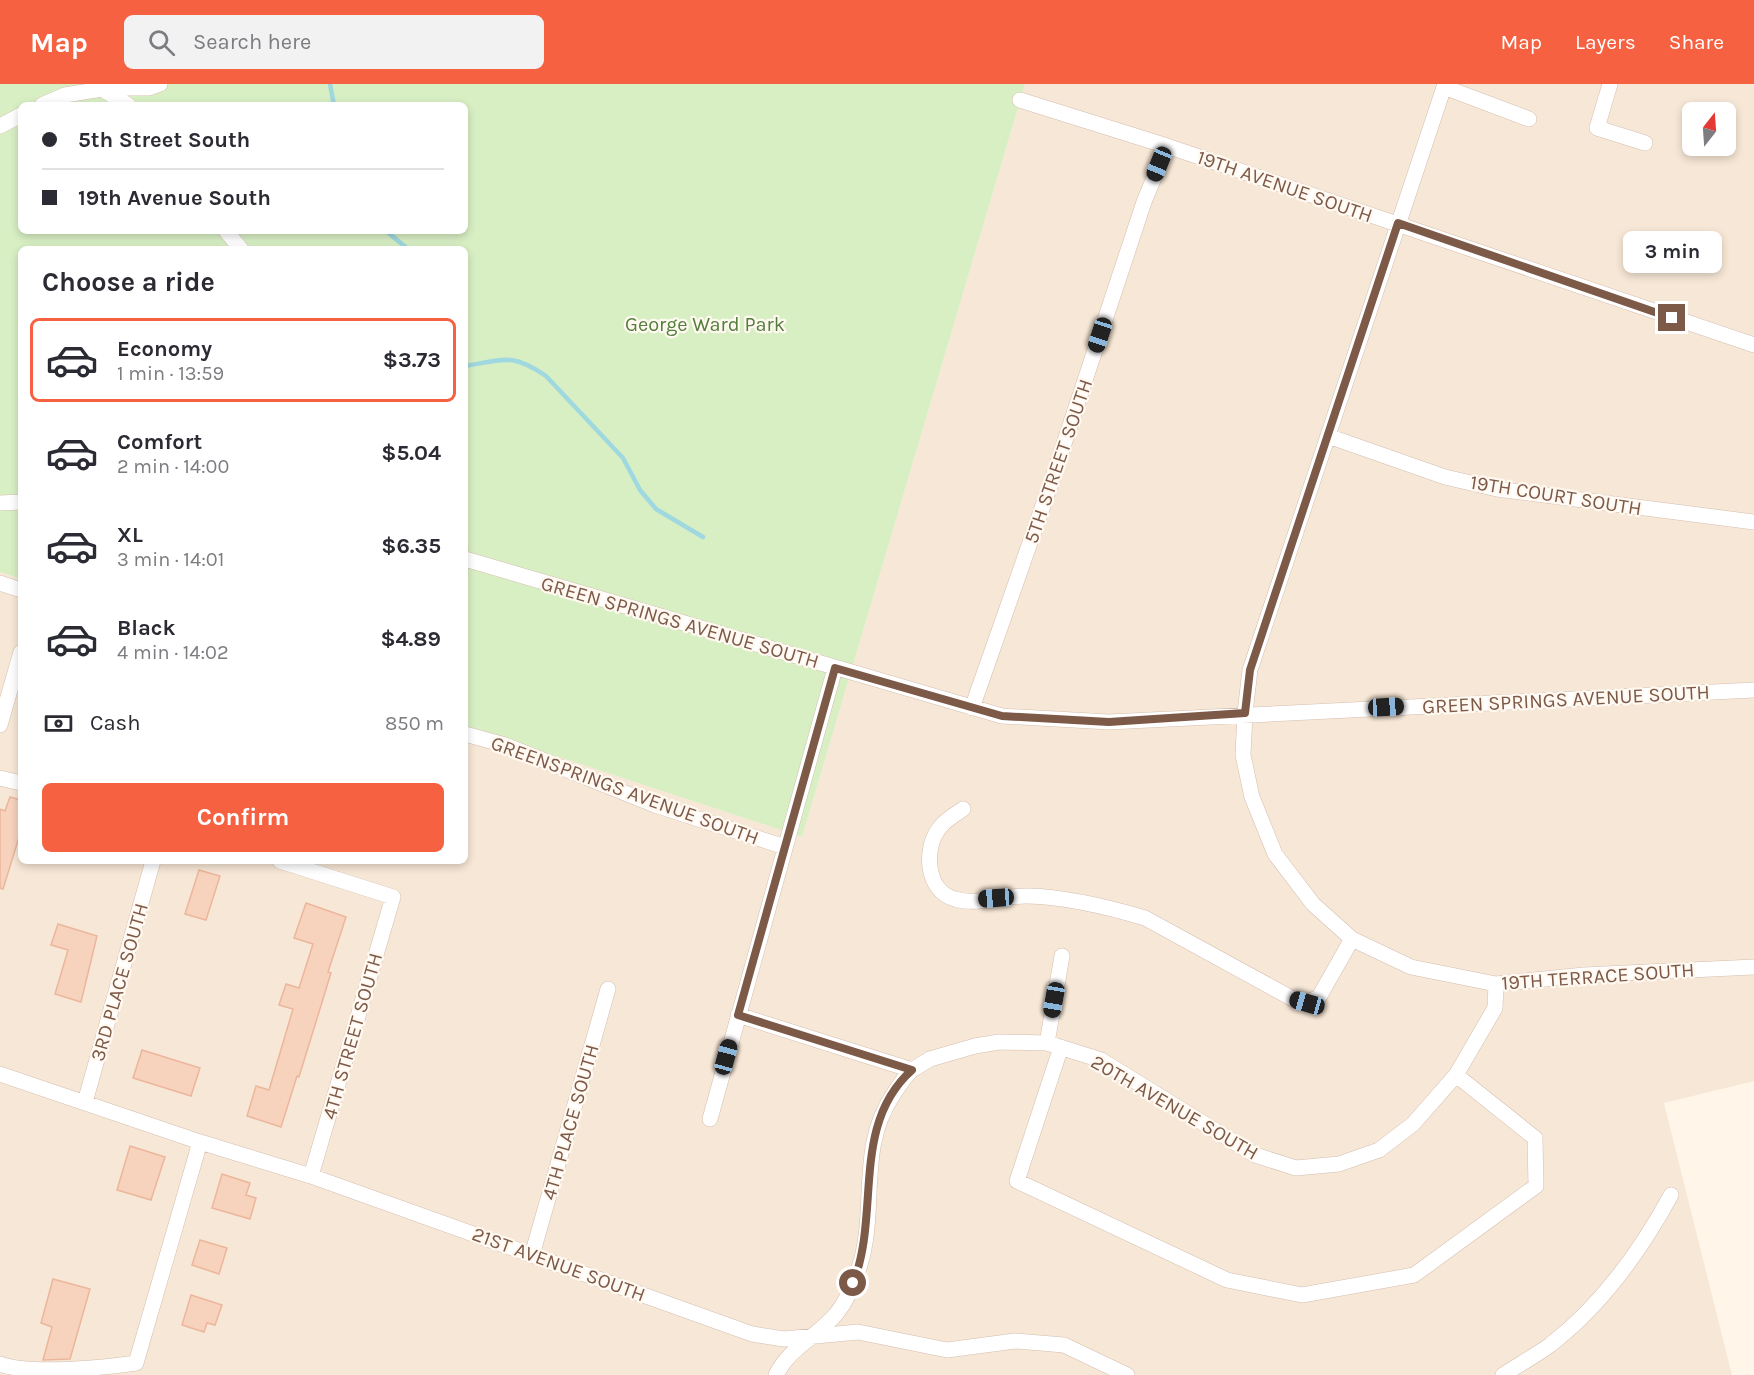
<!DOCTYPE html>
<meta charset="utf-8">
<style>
body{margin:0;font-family:Karla,sans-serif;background:#f2f2f3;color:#2b2b33;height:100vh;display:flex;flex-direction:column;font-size:22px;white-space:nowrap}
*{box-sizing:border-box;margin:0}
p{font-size:20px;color:#7c7c81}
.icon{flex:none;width:33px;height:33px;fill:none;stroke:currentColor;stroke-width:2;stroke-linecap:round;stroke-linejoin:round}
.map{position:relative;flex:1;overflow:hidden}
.panel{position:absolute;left:18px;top:162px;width:450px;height:618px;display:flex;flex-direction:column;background:#fff;border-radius:9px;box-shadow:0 3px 9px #0003}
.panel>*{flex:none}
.guide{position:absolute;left:18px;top:18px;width:450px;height:132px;border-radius:9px;box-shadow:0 3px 9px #0003;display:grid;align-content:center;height:132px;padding:0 24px;background:#fff}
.needle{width:39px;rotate:17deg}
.fabs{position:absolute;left:1682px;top:18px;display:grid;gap:12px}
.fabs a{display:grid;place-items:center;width:54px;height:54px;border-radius:9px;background:#fff;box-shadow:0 3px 9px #0003;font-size:30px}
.end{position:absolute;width:27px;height:27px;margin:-14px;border:8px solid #7d5948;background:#fff;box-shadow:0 0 0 3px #fff}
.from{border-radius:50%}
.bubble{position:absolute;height:42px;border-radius:9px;background:#fff;box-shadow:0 3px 9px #0003;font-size:20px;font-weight:700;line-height:42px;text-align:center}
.car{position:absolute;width:18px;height:36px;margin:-18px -9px;border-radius:8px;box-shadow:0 0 4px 2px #0007;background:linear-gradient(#222 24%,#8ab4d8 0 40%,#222 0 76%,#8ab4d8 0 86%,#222 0)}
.guide b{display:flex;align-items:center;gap:21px;height:57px;font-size:22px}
.guide b+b{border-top:2px solid #e1e1e2}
.guide i{width:15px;height:15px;background:#2b2b33}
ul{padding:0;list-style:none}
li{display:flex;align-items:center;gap:18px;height:84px;margin:0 12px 9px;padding:0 12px;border:3px solid transparent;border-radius:9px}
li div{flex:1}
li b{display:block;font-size:22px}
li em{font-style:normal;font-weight:700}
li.current{border-color:#f56141}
li>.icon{width:54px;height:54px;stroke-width:1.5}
h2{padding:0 24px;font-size:27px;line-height:72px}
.pay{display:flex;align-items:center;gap:15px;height:66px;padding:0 24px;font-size:22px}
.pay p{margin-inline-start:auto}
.primary-button{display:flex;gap:12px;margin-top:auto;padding:12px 24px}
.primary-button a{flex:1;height:69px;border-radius:9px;background:#f56141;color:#fff;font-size:24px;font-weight:700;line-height:69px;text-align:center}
header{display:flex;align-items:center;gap:36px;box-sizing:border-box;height:84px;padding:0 30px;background:#f56141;color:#fff}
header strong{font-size:28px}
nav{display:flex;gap:33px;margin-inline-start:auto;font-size:21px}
.search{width:420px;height:54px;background:#f2f2f3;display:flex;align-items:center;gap:15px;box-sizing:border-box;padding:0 21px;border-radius:9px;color:#7c7c81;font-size:22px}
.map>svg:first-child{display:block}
.residential{fill:#f7e7d6;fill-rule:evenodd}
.green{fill:#d8efc4;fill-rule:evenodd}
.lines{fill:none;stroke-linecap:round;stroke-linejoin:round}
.stream{stroke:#9fd8df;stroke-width:4.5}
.building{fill:#f7d2bd;stroke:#ecb69b;stroke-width:1.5}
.minor-casing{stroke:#d5beaf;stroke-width:16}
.minor{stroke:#fff;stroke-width:15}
.route{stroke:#7d5948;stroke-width:8}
.labels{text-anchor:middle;stroke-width:4.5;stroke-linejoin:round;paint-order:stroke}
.street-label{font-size:20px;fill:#7d5948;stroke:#fff9f1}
.park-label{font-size:20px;fill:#527e3c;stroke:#fff9f1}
</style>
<header>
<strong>Map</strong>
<div class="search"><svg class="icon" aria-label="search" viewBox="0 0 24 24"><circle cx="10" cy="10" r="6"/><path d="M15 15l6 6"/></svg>Search here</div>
<nav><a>Map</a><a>Layers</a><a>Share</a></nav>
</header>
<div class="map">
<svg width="1754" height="1291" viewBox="0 0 1754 1291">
<rect width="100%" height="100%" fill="#fff5e9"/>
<path class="residential" d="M1025,0h729v997l-90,22 68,272h-1732v-803l21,7v282h444v-135l337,111zM1692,28h33v34h-33z"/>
<path class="green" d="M0,0h1025l-223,753 -337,-111v-477h-444v330l-21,-7zM21,21h444v126h-444z"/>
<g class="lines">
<path class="stream" d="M330,0l4,21
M386,147l22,18
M465,282c38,-6 46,-14 81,10l77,82 17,32 16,19 47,28"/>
</g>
<path class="building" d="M10,713l11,3v31l-18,58 -3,-1v-79l5,2z
M199,786l21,6 -14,44 -21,-6z
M306,819l40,14 -18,55 3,1 -32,104 -2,-1 -16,51 -34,-11 9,-30 13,4 24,-81 -14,-4 7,-21 13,4 14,-44 -19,-6z
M58,840l39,12 -16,66 -26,-8 13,-44 -17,-5z
M142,966l58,18 -9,28 -58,-18z
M130,1062l35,11 -14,43 -34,-10z
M222,1090l28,9 -4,12 10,3 -6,21 -38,-11z
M200,1156l27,8 -8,26 -27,-9z
M53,1195l37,10 -20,70 -27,1 9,-33 -11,-4z
M191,1211l31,10 -7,20 -8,-2 -3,9 -22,-7z"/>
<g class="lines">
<defs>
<path id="minor" d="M1445,0l-195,586 -5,43 -2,42 9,42 23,57 38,50 39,35 59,28 85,17 88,-9 170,-8
M1610,0l-13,44 48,15
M1444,3l85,32
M101,4h48l11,-4
M1020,16l147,46 587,199
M42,21l23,-10 37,-6 26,16
M0,42l21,-11
M226,147l15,18
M1328,352l117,41 52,12 257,33
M0,419l21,-1
M465,475l537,157 107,6 645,-32
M0,499l21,7
M972,624l81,-231 91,-275 23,-56
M0,641l21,-73
M465,650l40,11 150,60 130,42
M0,694l21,5
M963,725c-7,5 -16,10 -22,17 -18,20 -16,65 14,73 22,7 50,-4 73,-3 40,1 80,11 117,22l150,82 12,3 12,-6 33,-58
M280,777l113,36 -82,279
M738,931l174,55 18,-11 45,-13 24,-4 48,1 54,17 154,95 41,13 43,-4 40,-14 34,-26 43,-49 39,-67 1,-24
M1047,959l15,-87
M1061,963l-44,134 210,99 75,15 112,-20 122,-89 -1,-48 -79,-63
M0,990l200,68 111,34 441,158 32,5 74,-7 89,18 68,-9 49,4 63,30
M85,1018l68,-241
M710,1035l125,-451
M532,1171l76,-266
M0,1280c29,11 102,4 136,-1l64,-221
M776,1291c13,-27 42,-39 61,-62 10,-13 17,-29 22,-45 19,-57 -2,-120 34,-173 6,-9 11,-18 19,-25
M1503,1291c15,-10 32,-19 47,-30 52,-40 90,-93 121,-150"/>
</defs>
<use href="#minor" class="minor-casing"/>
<use href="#minor" class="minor"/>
</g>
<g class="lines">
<path class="route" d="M853,1199c28,-69 -3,-158 59,-213l-174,-55 97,-347 167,48 107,6 136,-9 5,-43 148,-447 274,95"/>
</g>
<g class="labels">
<g class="street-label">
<text transform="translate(1285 102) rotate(19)" y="7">19TH AVENUE SOUTH</text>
<text transform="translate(1058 377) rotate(-71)" y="7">5TH STREET SOUTH</text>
<text transform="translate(1556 411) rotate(9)" y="7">19TH COURT SOUTH</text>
<text transform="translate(680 538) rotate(16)" y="7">GREEN SPRINGS AVENUE SOUTH</text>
<text transform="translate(1566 615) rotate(-3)" y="7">GREEN SPRINGS AVENUE SOUTH</text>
<text transform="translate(625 706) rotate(20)" y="7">GREENSPRINGS AVENUE SOUTH</text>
<text transform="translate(1598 892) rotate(-4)" y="7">19TH TERRACE SOUTH</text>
<text transform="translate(119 898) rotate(-74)" y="7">3RD PLACE SOUTH</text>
<text transform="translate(352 952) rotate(-74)" y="7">4TH STREET SOUTH</text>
<text transform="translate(1175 1023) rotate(30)" y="7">20TH AVENUE SOUTH</text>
<text transform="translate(570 1038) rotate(-74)" y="7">4TH PLACE SOUTH</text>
<text transform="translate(559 1180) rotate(20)" y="7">21ST AVENUE SOUTH</text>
</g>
<g class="park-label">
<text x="705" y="247">George Ward Park</text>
</g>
</g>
</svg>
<div class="fabs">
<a><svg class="needle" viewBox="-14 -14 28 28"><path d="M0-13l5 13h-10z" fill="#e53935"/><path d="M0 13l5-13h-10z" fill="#7c7c81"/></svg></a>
</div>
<i class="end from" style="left:853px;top:1199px"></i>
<i class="end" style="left:1672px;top:234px"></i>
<div class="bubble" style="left:1623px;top:147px;width:99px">3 min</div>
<i class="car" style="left:1159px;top:80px;rotate:202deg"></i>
<i class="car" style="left:1100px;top:251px;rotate:198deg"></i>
<i class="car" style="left:1386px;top:623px;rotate:87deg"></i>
<i class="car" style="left:996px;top:814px;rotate:266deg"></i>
<i class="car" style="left:1054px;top:916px;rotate:190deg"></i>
<i class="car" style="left:1307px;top:919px;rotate:286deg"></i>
<i class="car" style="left:726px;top:973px;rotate:15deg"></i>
<div class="guide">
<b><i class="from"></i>5th Street South</b>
<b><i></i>19th Avenue South</b>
</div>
<section class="panel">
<h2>Choose a ride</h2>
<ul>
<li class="current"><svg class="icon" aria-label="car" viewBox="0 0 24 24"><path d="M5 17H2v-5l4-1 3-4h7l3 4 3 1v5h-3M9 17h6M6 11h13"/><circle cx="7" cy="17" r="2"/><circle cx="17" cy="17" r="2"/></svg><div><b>Economy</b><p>1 min · 13:59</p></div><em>$3.73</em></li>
<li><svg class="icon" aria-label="car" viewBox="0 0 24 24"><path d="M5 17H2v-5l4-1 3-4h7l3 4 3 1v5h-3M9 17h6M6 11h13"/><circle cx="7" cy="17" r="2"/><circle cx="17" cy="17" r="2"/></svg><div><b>Comfort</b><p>2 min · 14:00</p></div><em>$5.04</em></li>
<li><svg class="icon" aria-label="car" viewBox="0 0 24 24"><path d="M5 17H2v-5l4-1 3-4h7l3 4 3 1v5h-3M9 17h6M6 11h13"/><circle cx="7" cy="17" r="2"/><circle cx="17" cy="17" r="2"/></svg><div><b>XL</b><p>3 min · 14:01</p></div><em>$6.35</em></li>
<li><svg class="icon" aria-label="car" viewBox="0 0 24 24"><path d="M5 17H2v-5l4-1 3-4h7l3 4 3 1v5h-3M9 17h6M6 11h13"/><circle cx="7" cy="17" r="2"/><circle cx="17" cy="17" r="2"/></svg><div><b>Black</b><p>4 min · 14:02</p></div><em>$4.89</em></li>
</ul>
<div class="pay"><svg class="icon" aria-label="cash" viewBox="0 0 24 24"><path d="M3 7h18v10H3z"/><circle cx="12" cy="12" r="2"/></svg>Cash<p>850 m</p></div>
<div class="primary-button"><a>Confirm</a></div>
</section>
</div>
